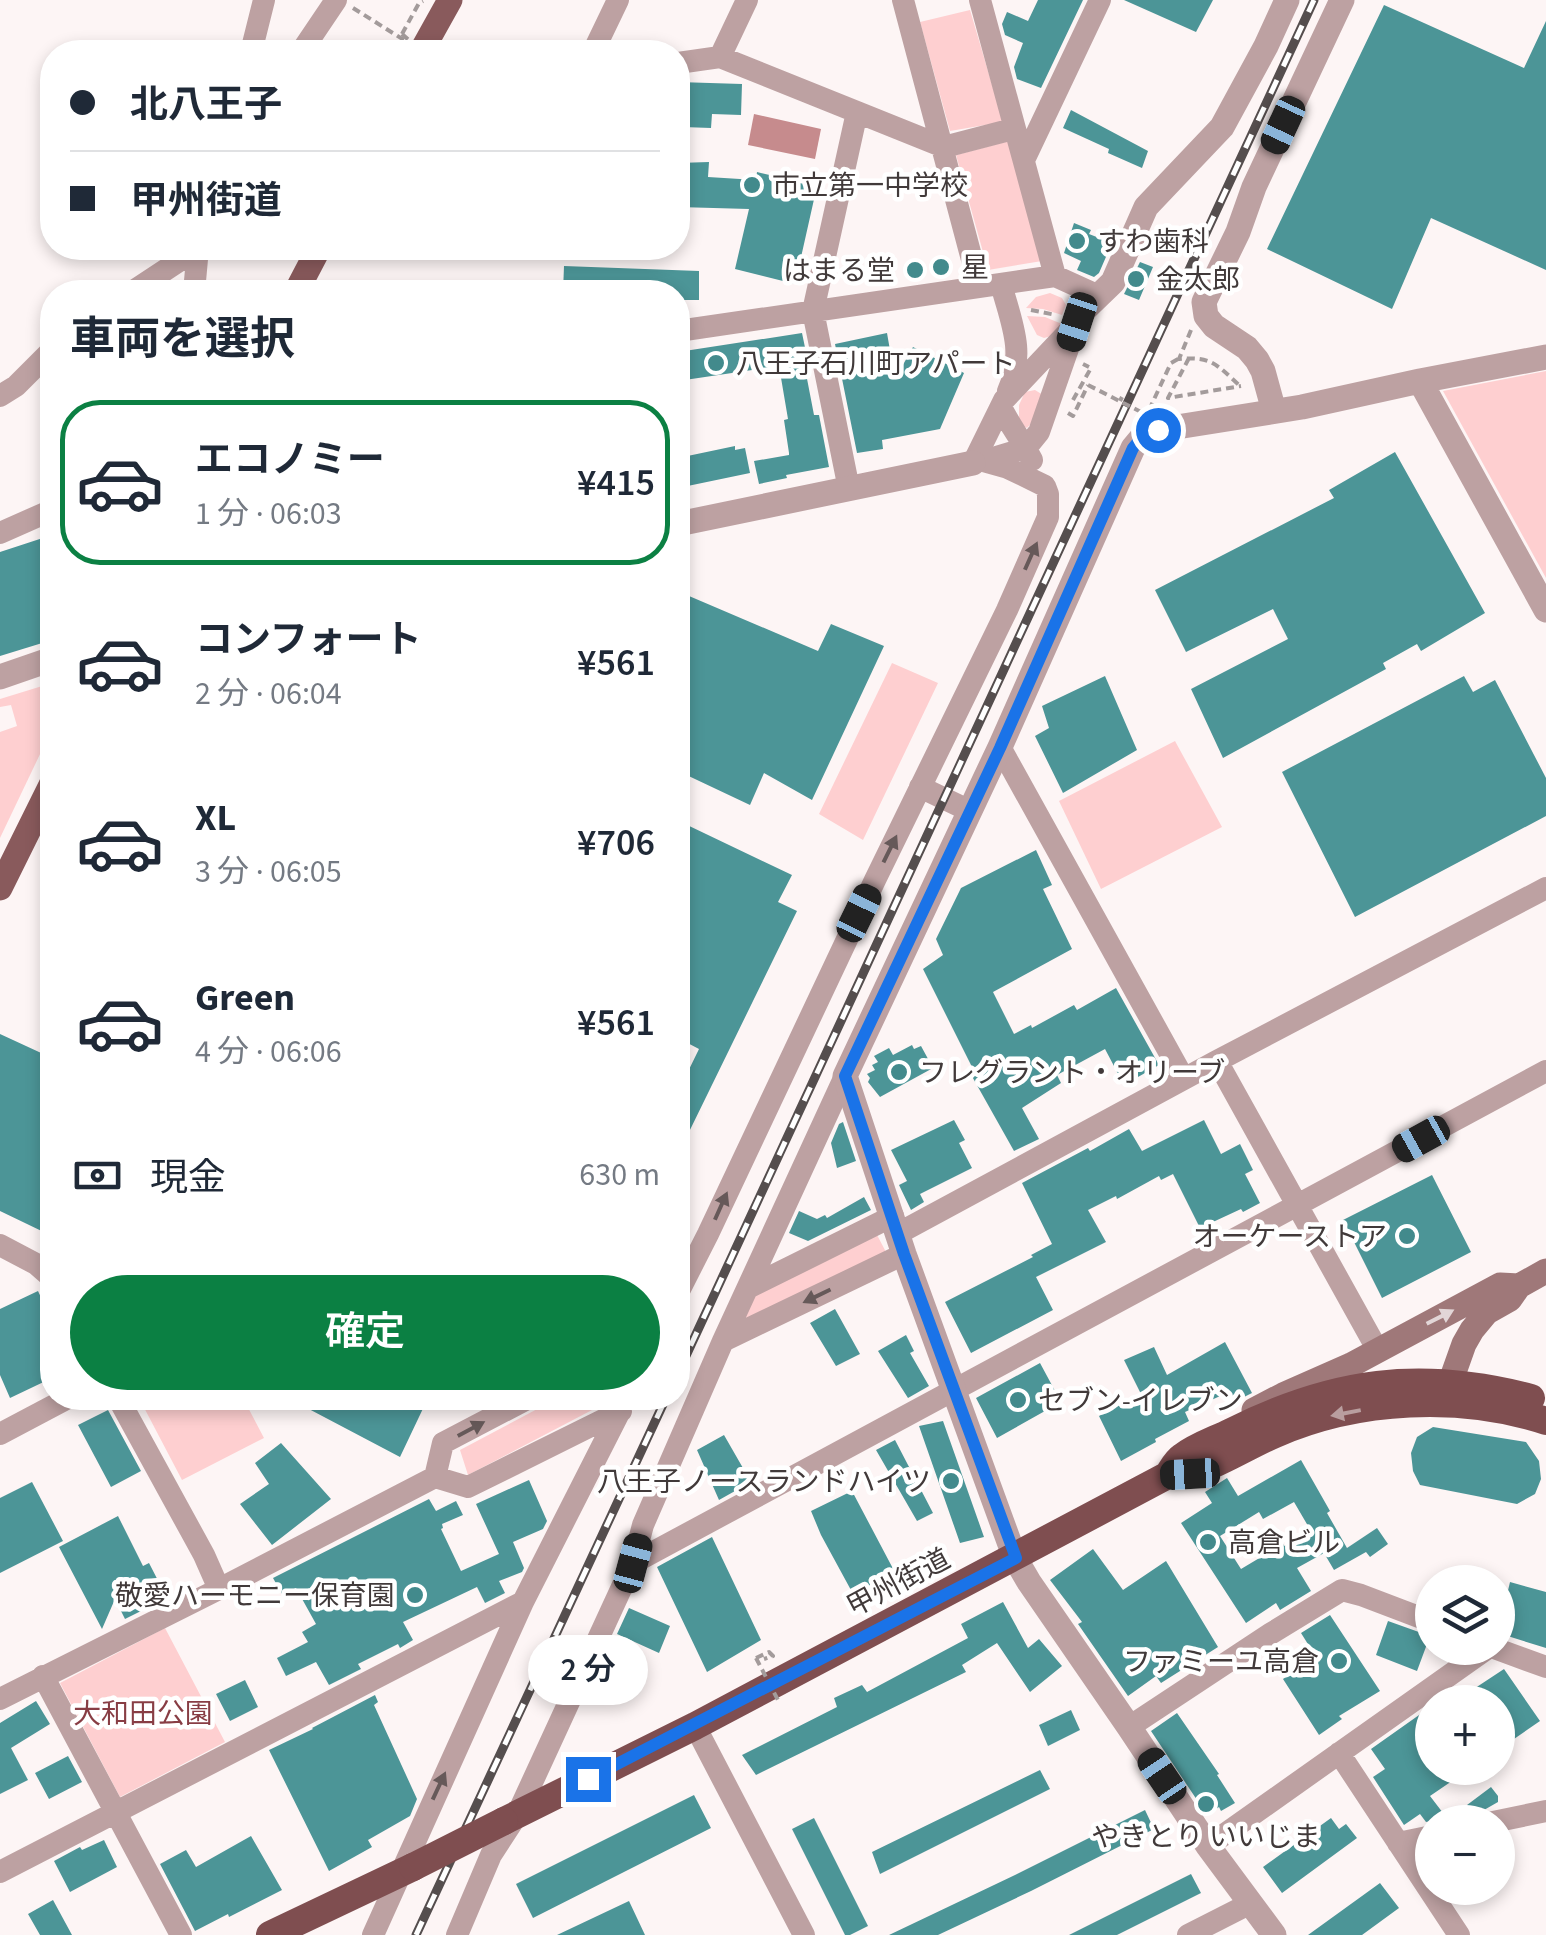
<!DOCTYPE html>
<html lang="ja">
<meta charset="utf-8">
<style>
body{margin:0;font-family:"Source Sans 3","Noto Sans JP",sans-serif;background:#f6f6f7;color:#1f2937;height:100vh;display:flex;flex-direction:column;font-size:38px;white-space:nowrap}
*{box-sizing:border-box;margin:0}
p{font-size:32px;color:#747a83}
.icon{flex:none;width:55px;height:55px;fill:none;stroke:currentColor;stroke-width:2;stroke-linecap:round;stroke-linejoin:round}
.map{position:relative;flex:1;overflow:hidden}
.panel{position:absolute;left:40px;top:280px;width:650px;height:1130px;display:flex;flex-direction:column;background:#fff;border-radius:40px;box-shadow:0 5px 15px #0003}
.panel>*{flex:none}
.hud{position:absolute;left:40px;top:40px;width:650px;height:220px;border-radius:40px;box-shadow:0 5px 15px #0003;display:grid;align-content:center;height:220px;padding:0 30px;background:#fff}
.tools{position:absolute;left:1415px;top:1565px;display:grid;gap:20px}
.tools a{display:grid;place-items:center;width:100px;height:100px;border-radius:50%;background:#fff;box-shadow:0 5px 15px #0003;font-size:50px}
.end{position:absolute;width:45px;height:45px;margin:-22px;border:12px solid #1a73e8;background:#fff;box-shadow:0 0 0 5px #fff}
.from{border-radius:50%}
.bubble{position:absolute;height:70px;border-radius:35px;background:#fff;box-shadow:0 5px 15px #0003;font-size:32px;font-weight:600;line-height:70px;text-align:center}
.car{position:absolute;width:30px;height:60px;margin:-30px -15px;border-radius:12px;box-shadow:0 0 8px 2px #0007;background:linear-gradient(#222 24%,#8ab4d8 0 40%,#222 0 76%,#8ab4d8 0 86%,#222 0)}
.hud b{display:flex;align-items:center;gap:35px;height:95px;font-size:38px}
.hud b+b{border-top:2px solid #e0e1e3}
.hud i{width:25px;height:25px;background:#1f2937}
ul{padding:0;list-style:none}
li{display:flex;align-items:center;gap:30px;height:165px;margin:0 20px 15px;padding:0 10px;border:5px solid transparent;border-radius:40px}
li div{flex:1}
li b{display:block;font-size:38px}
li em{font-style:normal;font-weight:600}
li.current{border-color:#0b8043}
li>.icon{width:90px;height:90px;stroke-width:1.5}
h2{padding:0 30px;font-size:45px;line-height:120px}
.pay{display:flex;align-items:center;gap:25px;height:110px;padding:0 30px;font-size:38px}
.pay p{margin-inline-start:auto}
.button{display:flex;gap:20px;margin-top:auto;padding:20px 30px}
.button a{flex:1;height:115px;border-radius:60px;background:#0b8043;color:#fff;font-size:40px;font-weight:600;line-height:115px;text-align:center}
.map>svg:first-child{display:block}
.green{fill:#fecfd0}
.water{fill:#c68b8d}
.building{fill:#4c9597;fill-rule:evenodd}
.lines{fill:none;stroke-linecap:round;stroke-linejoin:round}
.path{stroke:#a39b9b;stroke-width:4;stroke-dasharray:8 5;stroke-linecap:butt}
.minor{stroke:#bda1a2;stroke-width:22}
.tertiary{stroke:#bda1a2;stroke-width:25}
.secondary{stroke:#9f7879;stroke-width:25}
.primary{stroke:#895a5c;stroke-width:25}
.trunk{stroke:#7f4e50;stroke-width:28}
.rail-casing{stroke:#554e4e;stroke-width:9}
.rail{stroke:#fff;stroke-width:5;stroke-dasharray:15;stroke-linecap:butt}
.path-bridge{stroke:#a39b9b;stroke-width:4;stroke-dasharray:8 5;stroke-linecap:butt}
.trunk-bridge{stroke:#7f4e50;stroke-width:28}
.oneway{fill:#665959}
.oneway2{fill:#e2d6d7}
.oneway3{fill:#b99e9f}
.route{stroke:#1a73e8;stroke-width:12}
.poi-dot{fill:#428a8c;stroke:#fff;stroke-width:4}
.labels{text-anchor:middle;stroke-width:9;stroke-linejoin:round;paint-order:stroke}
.poi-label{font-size:28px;fill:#413a3a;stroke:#fff;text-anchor:start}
.street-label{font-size:28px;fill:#413a3a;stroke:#fff}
.park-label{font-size:28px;fill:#883d44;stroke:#fff}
</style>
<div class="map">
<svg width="1546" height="1935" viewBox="0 0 1546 1935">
<rect width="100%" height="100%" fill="#fdf5f5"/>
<path class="green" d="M970,10l33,112 -53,9 -30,-109z
M1009,141l33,120 -54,9 -32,-115z
M1050,293l12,5 4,7 -4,10 -19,-6 -17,-1 10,-11z
M1027,316l18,1 17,7 -11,12 -7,2 -7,-3z
M1546,371v207l-103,-187z
M1035,390l8,5 -6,22 -10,11 -8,-4v-19l6,-13z
M892,663l46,20 -75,157 -44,-26z
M52,683v46l-52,109v-106l17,-6 -6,-21 -11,2v-8z
M1175,741l47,86 -121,62 -42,-88z
M875,1231l13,25 -149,73 17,-39z
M139,1398h104l21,40 -82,42z
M558,1398h57l-147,77 -8,-25z
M165,1628l60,114 -105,55 -60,-114z"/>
<path class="water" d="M754,114l67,15 -6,30 -67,-14z"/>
<path class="building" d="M1038,0h45l-42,88 -24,-9 -3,-12 9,-24 -18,-8 -3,-11 5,-12 21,9z
M1124,0h89l-17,32z
M1384,5l140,63 22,-47v249l-115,-52 -39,91 -125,-60z
M678,82l64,2 -1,31 -29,-1 -1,14 -28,-1v-10h-5z
M1071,110l77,41 -6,17 -34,-15 1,-4 -46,-21z
M709,162l-1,15 48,3 1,-8 60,14 -22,98 -60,-15 14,-60 -71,-2v-44z
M1074,223l17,7 -2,4 23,9 -13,30 -5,4 -17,-7 4,-9 -17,-8z
M1140,262l13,5 -14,33 -15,-6z
M564,266l135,5v29h-21v-8h-115z
M802,333l5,24 -4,1 11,57h5l10,52 -43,8 1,3 -28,6 -5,-23 35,-6v-2l-5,-33 4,-1 -9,-53 -101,15v-29z
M887,333l8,46 18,-32 51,26 -24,56 -58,11 1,9 -26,4 -22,-109z
M735,446v4l10,-2 5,25 -72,15v-30z
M1395,452l90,161 -64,38 -4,-7 -34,19 3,6 -163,89 -32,-69 97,-50 -15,-30 -87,43 -31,-62 179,-92 -5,-8z
M52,535v105l-52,16v-104z
M682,593l136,58 13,-27 53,22 -72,154 -48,-27 -14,32 -72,-34v-169z
M1105,676l32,74 -74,43 -28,-57 14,-8 -7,-22z
M1464,676l9,16 22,-12 51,98v38l-191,101 -73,-145z
M683,823l109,52 -14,27 19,9 -109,223 -10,-4v-38l21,-43 -21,-11v-203z
M1036,850l16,35 -9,4 29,60 -79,43 21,42 17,-9 1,3 42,-23 3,5 39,-22 43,77 -35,20 -19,-36 -48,26 4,8 -39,25 17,31 -25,12 -45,-80 4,-2 -50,-100 20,-14 -7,-16 25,-51z
M0,1034l52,24v178l-52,-25z
M912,1045l2,4 7,-3 12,22 -53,29 -12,-15 2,-4 -3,-4 8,-4 -3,-5 6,-3 -4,-6 15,-8 4,7z
M954,1120l11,20 -6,3 13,25 -52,26 4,8 -13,8 -12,-25 8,-4 -16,-31z
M1204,1120l17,34 19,-10 13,26 -8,4 15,29 -17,9 -2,-3 -41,19 -27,-54 -12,6 -2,-4 -42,23 -1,-3 -28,14 18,32 -70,35 17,33 -82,43 -26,-51 88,-45 -2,-2 21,-11 -30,-61 66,-35 2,3 39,-22 13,22z
M843,1122l13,39 -19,7 -6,-25 8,-19z
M1432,1175l39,77 -89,46 -39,-78z
M864,1197l7,13 -63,31 -19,-8 10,-22 18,8 8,-4 2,3z
M38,1291l14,30v57l-42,20 -10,-23v-66z
M835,1309l25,45 -24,12 -26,-43z
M906,1335l8,16 -4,2 19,33 -21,12 -30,-47z
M1225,1342l27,51 -18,9 -5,-10 -44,20 4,9 -34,18 1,3 -35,19 -22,-45 42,-22 -17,-34 30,-13 13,28z
M1040,1363l21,39 -64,36 -21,-40z
M288,1398h140l-28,59z
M108,1410l33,61 -30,16 -33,-62z
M943,1421l41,116 -24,6 -41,-117z
M1433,1427l93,15 13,19 2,18 -6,15 -18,10 -97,-19 -7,-14 -2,-18 6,-16z
M724,1435l27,47 -32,18 -22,-50z
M895,1440l38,73 -16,8 -41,-71z
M281,1443l50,56 -59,46 -32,-41 29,-20 -14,-21z
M1301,1460l29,51 -3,2 20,35 30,-20 11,16 -18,13 -4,-5 -32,18 -10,-17 -27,15 14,23 -31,19 -4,-7 -30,20 -65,-100 31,-20 -7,-11 22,-14 11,18zM1294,1502l17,29 -27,15 -1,-2 -42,25 -21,-33 39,-24 4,7z
M529,1480l18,41 -4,8 -30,13 11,26 -2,4 -23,9 6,12 -20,10 -8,-16 -74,35 10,18 -13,8 -2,-4 -40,20 3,5 -32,16 -13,-23 -30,14 -9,-18 31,-16 -6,-10 14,-8 -20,-36 -14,6 -9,-16 156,-79 7,12 20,-10 7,14 -21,9 1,4 -2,1 20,42 38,-17 -23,-50z
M32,1482l31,59 -63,32v-75z
M852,1491l47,89 -41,23 -37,-68 -10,-24z
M118,1516l25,50 6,-3 18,35 -42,21 -10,-20 -13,30 -43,-82z
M712,1537l49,103 -54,32 -50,-105z
M1093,1549l30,41 43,-29 52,86 -57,36 -5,-7 -28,20 -50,-72 4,-2 -32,-42z
M1510,1582l36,10v56l-48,-15z
M1003,1602l25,46 11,-9 23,27 -32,26 -33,-49 -35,22 4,7 -210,103 -14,-20 95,-48 -3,-9 28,-13 5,7 101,-54 -7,-14z
M629,1608l41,18 -11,27 -42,-19z
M1330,1615l50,76 -41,25 3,3 -23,16 -36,-56 33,-22 -15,-24z
M1388,1621l42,15 -13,35 -41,-16z
M1504,1669l36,52 -42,29v-48h-44z
M245,1680l13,27 -28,14 -14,-27z
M375,1695l3,7 -4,3 43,94 -7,17 -42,24 4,7 -43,24 -60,-121 44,-21 -1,-1z
M36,1701l14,23 -39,24 17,32 -28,14v-71z
M1429,1708l3,5v55h39l-41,28 13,17 -12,8 -5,1 -6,-8 -16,11 -31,-48 12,-8 -14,-20z
M1071,1710l9,20 -32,16 -9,-21z
M1177,1713l42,61 -2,1 18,28 -14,8 -2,-4 -12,8 -56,-84z
M68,1756l14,26 -33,17 -14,-26z
M1040,1770l10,19 -170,85 -8,-22z
M1491,1787l7,9v6l-14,8 -7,8 -10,-13z
M694,1795l17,33 -178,90 -17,-34z
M1145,1810l9,19 -123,62 -93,44h-49l126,-60z
M814,1818l54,108 -18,9h-5l-53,-106z
M1331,1818l8,11 7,-5 11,14 -75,55 -19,-26z
M251,1836l31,54 -53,27 -1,-3 -33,17 -35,-67 26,-14 10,17z
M104,1840l13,27 -47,25 -16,-31 26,-14 2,3z
M1191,1874l10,19 -84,42h-48z
M1380,1883l19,25 -37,27h-54z
M53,1900l19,35h-32l-12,-21z
M629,1901l16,34h-88z"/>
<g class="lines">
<path class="path" d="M353,8l51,32
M402,34l17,-31 4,-2
M1031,310l25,5
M1191,330l-12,29c32,-3 37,5 60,26
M1189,358l-21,40 73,-12
M1073,400l18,-32 -8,-4
M1120,401l2,-4
M1149,410l22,-47 7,-4
M1068,413l5,3 15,-31
M756,1658l13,-6 4,4 -9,3"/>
<path class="minor" d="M903,0l76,286
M980,0l75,276
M251,52l13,-52
M301,52l35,-52
M593,52l25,-52
M720,57l27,-57
M678,63l42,-6 224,90 69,-18
M1024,160l76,-160
M1001,284c10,38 25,68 7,107
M132,292l65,-43
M194,292l4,-44
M678,331l377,-55 44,20
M0,396l16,-10 36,-36
M1001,407c9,19 22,35 31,53
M983,461l43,-13 13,-16 38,-109
M973,463l31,-63 67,-71
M849,489l-36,-178 44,-199
M0,533l52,-23
M1000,747l184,332
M920,787l50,24
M1217,1061l160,288
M899,1233l318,-172 329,-173
M0,1245l36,19 16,14
M748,1288l145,-72
M678,1293l30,-59 167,-354 132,-270 41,-93v-23l-3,-8 -37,-18 -25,-7
M723,1341l181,-87
M118,1398l86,157 15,34
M0,1434l68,-36
M435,1477l8,-34 86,-45
M633,1563l913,-492
M1494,1648l52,19
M43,1676l138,259
M0,1699l219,-110 216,-112 33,10 153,-76
M695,1726l109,209
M1129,1727l141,-93 72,-44 19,5 71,27
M1339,1753l120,182
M1493,1822l53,-11
M1398,1843l34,-7
M1208,1846l280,-198
M0,1872l523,-270
M373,1935l150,-333 98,-193
M457,1935l34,-80 26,-40 116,-252 10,-38 80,-184 122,-265
M1188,1935l63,-32"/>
<path class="tertiary" d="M1077,323l7,-13 29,-28 33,-75 76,-80 44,-81 21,-46
M1420,381l126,229
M1274,411l-11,-40 -6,-11 -10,-12 -33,-22 -8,-10 -2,-14 34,-70 16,-45 88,-187
M678,524l295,-61
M0,677l52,-18
M1274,1935l-66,-89 -79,-119 -100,-145 -14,-24 -111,-304 -59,-178 155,-329 133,-299 10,-12 15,-6 144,-23 118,-26 126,-24"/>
<path class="secondary" d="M1443,1403l21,-59 8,-14 15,-18 23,-13 9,-13 27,-15
M1254,1410l29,-15 68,-30 149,-80 19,1"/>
<path class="primary" d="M421,52l29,-52
M296,292l23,-44
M0,888l52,-105"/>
<path class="trunk" d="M1168,1475c4,-6 8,-14 14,-18 14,-11 33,-17 49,-25 102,-51 189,-63 300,-34
M504,1821l191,-95 473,-251c7,0 16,0 23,-2 25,-7 58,-28 84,-39 82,-36 186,-41 271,-13
M270,1935l143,-68"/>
<defs>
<path id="rail" d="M678,1373l636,-1373
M416,1935l250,-537"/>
</defs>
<use href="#rail" class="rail-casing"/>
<use href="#rail" class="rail"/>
<path class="path-bridge" d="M402,34l20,18
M1088,385l59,30
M756,1658l23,44"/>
<path class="trunk-bridge" d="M413,1867l91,-46"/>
</g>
<defs><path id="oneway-solid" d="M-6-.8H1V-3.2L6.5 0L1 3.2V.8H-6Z" transform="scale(2.5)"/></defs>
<g class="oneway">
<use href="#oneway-solid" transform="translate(1031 556) rotate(-66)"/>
<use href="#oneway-solid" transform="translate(890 849) rotate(-64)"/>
<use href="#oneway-solid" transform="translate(721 1206) rotate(-66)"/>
<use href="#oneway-solid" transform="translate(817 1296) rotate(154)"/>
<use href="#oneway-solid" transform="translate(471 1429) rotate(-28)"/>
<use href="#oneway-solid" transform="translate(439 1786) rotate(-65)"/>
</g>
<use class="oneway2" href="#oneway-solid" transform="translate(1440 1317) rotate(-27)"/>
<use class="oneway3" href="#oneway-solid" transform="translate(1346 1413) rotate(169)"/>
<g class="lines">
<path class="route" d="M588,1779l428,-221 -112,-304 -59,-178 155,-328 133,-300 10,-12 15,-6"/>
</g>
<g class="poi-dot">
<circle cx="752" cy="185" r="10"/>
<circle cx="1077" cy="241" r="10"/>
<circle cx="941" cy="267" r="10"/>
<circle cx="915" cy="270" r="10"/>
<circle cx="1136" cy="279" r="10"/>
<circle cx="716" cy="363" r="10"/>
<circle cx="899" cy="1072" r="10"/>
<circle cx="1407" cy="1236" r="10"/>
<circle cx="1018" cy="1400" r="10"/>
<circle cx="951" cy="1481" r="10"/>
<circle cx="1208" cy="1542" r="10"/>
<circle cx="415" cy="1595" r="10"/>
<circle cx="1339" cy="1661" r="10"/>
<circle cx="1206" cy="1804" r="10"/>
</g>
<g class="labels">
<g class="poi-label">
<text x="772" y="195">市立第一中学校</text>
<text x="1097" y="251">すわ歯科</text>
<text x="961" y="277">星</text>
<text x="895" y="280" text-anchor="end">はまる堂</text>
<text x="1156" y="289">金太郎</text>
<text x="736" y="373">八王子石川町アパート</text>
<text x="919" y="1082">フレグラント・オリーブ</text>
<text x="1387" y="1246" text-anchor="end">オーケーストア</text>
<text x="1038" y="1410">セブン-イレブン</text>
<text x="931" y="1491" text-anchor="end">八王子ノースランドハイツ</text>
<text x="1228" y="1552">高倉ビル</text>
<text x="395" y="1605" text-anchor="end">敬愛ハーモニー保育園</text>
<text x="1319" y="1671" text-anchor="end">ファミーユ高倉</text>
<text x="1206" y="1846" text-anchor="middle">やきとり いいじま</text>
</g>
<g class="street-label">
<text transform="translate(898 1582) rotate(-28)" y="10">甲州街道</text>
</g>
<g class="park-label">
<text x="143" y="1723">大和田公園</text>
</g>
</g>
</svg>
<div class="tools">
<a><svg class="icon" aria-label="layers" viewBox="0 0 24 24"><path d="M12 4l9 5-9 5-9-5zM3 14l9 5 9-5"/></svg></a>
<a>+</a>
<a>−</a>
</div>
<i class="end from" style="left:1158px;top:430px"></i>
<i class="end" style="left:588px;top:1779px"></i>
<div class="bubble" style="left:528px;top:1635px;width:120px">2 分</div>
<i class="car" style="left:1283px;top:125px;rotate:205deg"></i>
<i class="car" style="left:1077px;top:322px;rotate:198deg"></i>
<i class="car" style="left:859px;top:913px;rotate:26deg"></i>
<i class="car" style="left:1421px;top:1139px;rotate:241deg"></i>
<i class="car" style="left:1190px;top:1474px;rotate:267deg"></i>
<i class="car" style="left:633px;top:1563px;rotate:15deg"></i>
<i class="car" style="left:1162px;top:1776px;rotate:326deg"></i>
<div class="hud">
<b><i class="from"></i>北八王子</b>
<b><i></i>甲州街道</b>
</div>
<section class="panel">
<h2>車両を選択</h2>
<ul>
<li class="current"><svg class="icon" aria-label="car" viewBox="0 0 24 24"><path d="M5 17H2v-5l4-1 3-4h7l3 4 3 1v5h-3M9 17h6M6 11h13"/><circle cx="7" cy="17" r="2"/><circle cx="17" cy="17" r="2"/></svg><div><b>エコノミー</b><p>1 分 · 06:03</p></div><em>¥415</em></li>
<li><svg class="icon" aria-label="car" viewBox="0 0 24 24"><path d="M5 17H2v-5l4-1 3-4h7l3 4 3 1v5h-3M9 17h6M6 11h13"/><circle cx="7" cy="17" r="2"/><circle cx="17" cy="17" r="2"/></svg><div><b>コンフォート</b><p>2 分 · 06:04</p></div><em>¥561</em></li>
<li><svg class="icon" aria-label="car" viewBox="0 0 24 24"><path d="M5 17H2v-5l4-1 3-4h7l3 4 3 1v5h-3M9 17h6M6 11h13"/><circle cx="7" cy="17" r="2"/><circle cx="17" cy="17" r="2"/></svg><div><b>XL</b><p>3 分 · 06:05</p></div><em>¥706</em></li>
<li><svg class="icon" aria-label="car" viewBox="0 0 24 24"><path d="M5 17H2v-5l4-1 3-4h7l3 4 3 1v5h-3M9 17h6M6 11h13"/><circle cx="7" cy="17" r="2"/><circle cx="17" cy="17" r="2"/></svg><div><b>Green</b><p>4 分 · 06:06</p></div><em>¥561</em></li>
</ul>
<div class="pay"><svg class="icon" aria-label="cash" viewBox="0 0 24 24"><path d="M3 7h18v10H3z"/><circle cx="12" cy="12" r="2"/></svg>現金<p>630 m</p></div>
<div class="button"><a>確定</a></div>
</section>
</div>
